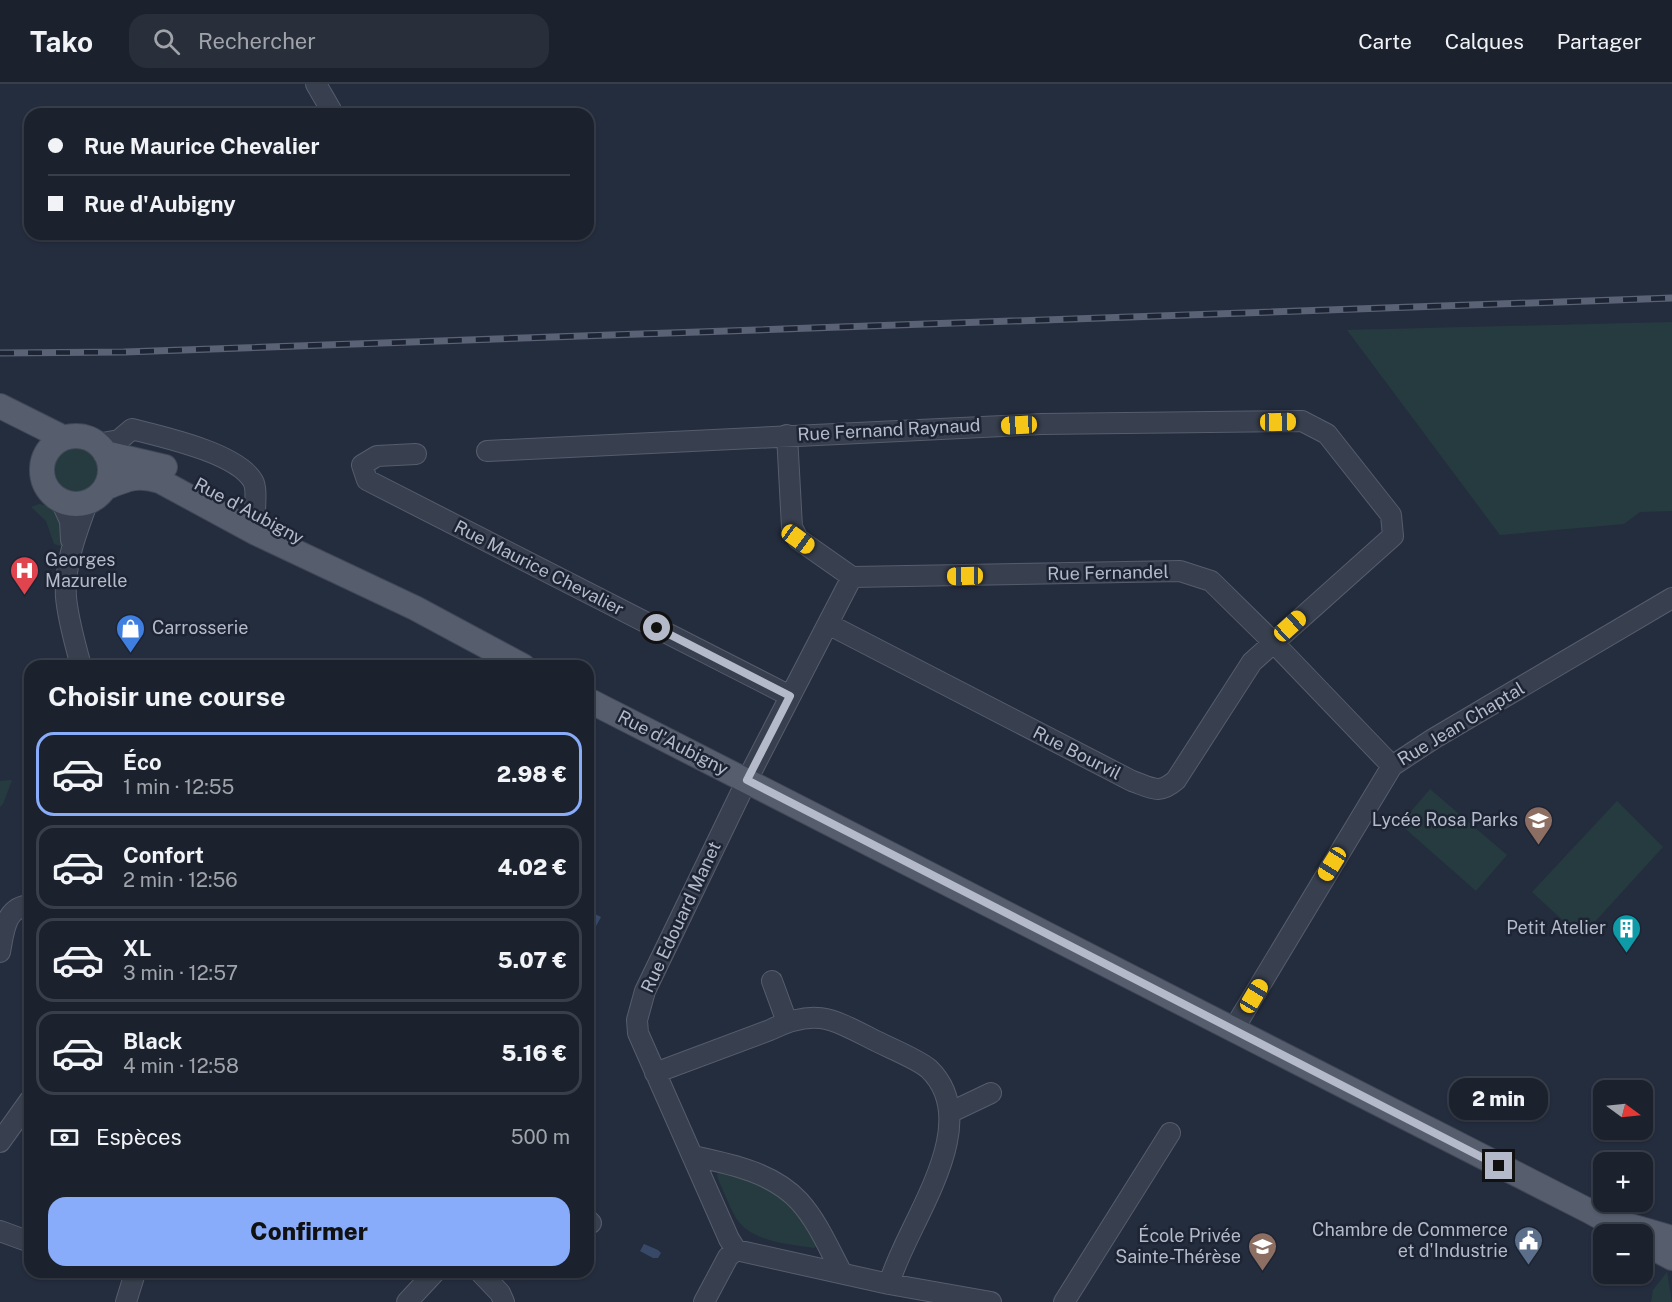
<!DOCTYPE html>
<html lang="fr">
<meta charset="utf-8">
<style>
body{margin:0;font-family:"Public Sans",sans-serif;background:#282f3a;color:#f1f3f6;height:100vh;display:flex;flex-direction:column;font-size:22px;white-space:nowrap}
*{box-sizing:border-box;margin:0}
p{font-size:20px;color:#a0a4aa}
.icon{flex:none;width:33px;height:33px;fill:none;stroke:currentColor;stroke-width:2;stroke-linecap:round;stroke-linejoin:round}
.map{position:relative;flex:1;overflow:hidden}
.drawer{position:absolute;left:24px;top:576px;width:570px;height:618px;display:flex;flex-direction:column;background:#1b222e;border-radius:18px;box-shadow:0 2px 4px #0004,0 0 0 2px #393f4a}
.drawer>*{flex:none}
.hud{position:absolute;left:24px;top:24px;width:570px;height:132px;border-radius:18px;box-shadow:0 2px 4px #0004,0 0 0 2px #393f4a;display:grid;align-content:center;height:132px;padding:0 24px;background:#1b222e}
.needle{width:39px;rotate:105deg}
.fabs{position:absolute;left:1593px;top:996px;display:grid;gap:12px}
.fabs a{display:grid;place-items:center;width:60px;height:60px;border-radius:12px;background:#1b222e;box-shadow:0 2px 4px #0004,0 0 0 2px #393f4a;font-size:30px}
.end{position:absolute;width:27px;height:27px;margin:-14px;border:8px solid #b4bac9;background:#111;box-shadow:0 0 0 3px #111}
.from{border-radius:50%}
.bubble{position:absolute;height:42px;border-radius:18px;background:#1b222e;box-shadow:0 2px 4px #0004,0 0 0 2px #393f4a;font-size:20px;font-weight:800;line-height:42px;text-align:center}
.car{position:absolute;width:18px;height:36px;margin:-18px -9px;border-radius:8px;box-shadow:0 0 4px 2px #0007;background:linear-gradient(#f5c518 24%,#345 0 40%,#f5c518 0 76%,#345 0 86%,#f5c518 0)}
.hud b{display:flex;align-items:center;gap:21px;height:57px;font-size:22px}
.hud b+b{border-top:2px solid #393f4a}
.hud i{width:15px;height:15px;background:#f1f3f6}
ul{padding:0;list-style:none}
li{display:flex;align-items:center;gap:18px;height:84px;margin:0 12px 9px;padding:0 12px;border:3px solid #393f4a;border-radius:18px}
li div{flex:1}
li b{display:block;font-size:22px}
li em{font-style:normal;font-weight:800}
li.active{border-color:#88acfa}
li>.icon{width:54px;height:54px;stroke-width:1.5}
h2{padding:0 24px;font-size:27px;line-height:72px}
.pay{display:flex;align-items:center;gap:15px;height:66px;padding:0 24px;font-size:22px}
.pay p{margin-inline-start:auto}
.primary-button{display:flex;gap:12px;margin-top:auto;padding:12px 24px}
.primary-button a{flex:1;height:69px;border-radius:18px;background:#88acfa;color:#111;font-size:24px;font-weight:800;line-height:69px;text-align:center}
header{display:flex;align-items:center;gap:36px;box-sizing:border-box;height:84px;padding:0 30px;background:#1b222e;border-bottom:2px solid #393f4a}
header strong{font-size:28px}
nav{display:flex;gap:33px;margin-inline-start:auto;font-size:21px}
.search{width:420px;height:54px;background:#282f3a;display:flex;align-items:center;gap:15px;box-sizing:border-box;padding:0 21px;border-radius:18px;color:#a0a4aa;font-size:22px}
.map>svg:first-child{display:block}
.green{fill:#263b3f}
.water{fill:#384968}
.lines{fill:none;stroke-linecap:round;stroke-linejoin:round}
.minor-casing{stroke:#565d6c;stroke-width:22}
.major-casing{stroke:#414857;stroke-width:26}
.minor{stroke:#383f4e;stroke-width:20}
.major{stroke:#565e6e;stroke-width:24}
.rail-casing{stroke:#5a6375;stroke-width:7}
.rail{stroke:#1d2433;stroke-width:4.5;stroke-dasharray:14;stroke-linecap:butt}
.route{stroke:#b4bac9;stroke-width:8}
.labels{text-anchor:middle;stroke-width:5;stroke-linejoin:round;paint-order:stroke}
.street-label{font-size:18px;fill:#b4bac9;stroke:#1d2433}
.poi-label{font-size:18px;fill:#b4bac9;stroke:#1d2433;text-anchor:end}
</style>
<header>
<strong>Tako</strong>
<div class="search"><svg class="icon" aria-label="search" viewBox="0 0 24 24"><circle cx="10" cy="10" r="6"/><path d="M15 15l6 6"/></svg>Rechercher</div>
<nav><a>Carte</a><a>Calques</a><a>Partager</a></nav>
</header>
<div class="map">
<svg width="1672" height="1218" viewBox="0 0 1672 1218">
<rect width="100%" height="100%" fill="#242d3e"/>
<path class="green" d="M1672,238v189l-32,1 -16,12 -124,11 -153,-205z
M54 385a23 23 0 1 1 46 0a23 23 0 1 1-46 0Z
M39,420l11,2 11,6 2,35 -9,-3 -8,-23 -15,-14z
M12,696l-9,24 -3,3v-26z
M1430,705l77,66 -31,36 -76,-67z
M1617,717l46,46 -82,90 -49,-45z
M721,1087l44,13 33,28 20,33 -4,3c-25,-4 -63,-6 -78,-30 -7,-12 -12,-26 -18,-39l-1,-5z
M1667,1188l5,30h-21l2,-12z"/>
<path class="water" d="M591,828l10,5 -11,20 -2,-1v-17z
M644,1160l14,6 3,3 -3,5h-5l-13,-7z"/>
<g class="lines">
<defs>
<path id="minor" d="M316,0l15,26
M787,351l5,92 6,12 54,38 -105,203 -102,211 -8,29 1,13 91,206 7,11 153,34 102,18
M97,360l22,-4 13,-11c31,8 105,24 121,52 4,7 2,23 2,32
M487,367l555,-27 260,-3 25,13 64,81 2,21 -141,126 -76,118c-17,15 -24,8 -44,1l-304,-157
M416,370l-39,2 -15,9 5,15 423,216
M61,417l9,20 1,19
M852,493l328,-6 31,10 61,60 120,125
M81,582c-6,-23 -13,-46 -15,-69 -2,-33 11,-66 22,-96
M0,868c4,-21 5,-45 30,-47
M772,897l15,41
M1233,946l159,-264 41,-27 239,-141
M655,989l115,-43c44,-22 61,-12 102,9 15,8 46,20 57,30 58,56 -24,156 -40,215
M949,1029l42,-20
M0,1058l30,-42
M693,1072c37,8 79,16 106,45 19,21 30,48 43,72
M588,1136l3,3
M0,1147l30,11
M480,1188l20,21 4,9
M126,1218l9,-29
M407,1218l28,-30
M704,1218l24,-45 8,-7
M1064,1218l106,-169"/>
<path id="major" d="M0,322l64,32
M42 386a34 34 0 1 1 68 0a34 34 0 1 1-68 0Z
M105,369l60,14
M105,404c22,-9 32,-14 55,-7l96,52 159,75 108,58
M588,616l1003,512 39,22
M1617,1138l55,16
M1642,1158l30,16"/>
</defs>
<use href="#minor" class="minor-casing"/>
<use href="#major" class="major-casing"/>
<use href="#minor" class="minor"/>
<use href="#major" class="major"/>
<defs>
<path id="rail" d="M0,269l124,-1 1548,-54"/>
</defs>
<use href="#rail" class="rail-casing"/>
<use href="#rail" class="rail"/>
</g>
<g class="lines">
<path class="route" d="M657,544l133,68 -43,84 752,386"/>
</g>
<defs>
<symbol id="hospital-pin" viewBox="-11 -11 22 30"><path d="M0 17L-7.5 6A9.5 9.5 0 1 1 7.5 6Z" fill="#e0444e" stroke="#1d2433"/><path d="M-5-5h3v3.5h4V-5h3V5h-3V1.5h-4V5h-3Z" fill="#fff"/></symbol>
<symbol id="shop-pin" viewBox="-11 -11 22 30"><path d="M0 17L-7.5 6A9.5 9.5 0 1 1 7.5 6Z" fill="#3f7fe0" stroke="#1d2433"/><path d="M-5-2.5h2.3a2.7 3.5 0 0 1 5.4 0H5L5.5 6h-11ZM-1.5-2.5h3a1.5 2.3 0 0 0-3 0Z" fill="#fff"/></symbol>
<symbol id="school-pin" viewBox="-11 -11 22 30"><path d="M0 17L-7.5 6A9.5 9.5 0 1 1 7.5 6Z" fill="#8d6e63" stroke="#1d2433"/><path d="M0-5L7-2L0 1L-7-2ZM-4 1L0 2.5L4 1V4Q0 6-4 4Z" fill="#fff"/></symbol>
<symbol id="building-pin" viewBox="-11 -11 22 30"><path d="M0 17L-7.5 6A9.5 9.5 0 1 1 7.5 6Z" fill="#0f9aa8" stroke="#1d2433"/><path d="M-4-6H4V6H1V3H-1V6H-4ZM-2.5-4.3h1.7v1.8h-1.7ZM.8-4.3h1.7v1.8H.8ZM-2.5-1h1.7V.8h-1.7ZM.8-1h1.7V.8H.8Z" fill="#fff"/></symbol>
<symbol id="civic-pin" viewBox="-11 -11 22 30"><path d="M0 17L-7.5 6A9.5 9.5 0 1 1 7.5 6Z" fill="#5c6f8a" stroke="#1d2433"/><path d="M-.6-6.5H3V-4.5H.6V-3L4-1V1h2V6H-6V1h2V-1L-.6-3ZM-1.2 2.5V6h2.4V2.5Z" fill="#fff"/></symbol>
</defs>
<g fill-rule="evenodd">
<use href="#hospital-pin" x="8" y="470" width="33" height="45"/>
<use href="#shop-pin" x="114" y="528" width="33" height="45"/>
<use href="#school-pin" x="1522" y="720" width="33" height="45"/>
<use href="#building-pin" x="1610" y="828" width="33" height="45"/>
<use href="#civic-pin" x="1512" y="1140" width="33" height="45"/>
<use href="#school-pin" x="1246" y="1146" width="33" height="45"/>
</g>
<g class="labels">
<g class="street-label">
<text transform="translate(889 346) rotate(-3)" y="6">Rue Fernand Raynaud</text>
<text transform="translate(249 427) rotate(28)" y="6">Rue d'Aubigny</text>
<text transform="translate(539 484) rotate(27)" y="6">Rue Maurice Chevalier</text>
<text transform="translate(1108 489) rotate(-1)" y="6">Rue Fernandel</text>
<text transform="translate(1461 640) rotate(-31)" y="6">Rue Jean Chaptal</text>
<text transform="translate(673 659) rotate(27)" y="6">Rue d'Aubigny</text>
<text transform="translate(1077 669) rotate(27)" y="6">Rue Bourvil</text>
<text transform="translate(681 833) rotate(-65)" y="6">Rue Edouard Manet</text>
</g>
<g class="poi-label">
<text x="45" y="482" text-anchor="start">Georges<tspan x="45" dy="21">Mazurelle</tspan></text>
<text x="152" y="550" text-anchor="start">Carrosserie</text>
<text x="1518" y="742">Lycée Rosa Parks</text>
<text x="1606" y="850">Petit Atelier</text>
<text x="1508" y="1152">Chambre de Commerce<tspan x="1508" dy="21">et d'Industrie</tspan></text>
<text x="1241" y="1158">École Privée<tspan x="1241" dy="21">Sainte-Thérèse</tspan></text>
</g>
</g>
</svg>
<div class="fabs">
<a><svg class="needle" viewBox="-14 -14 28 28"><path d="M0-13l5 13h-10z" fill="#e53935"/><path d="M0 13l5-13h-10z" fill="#a0a4aa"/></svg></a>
<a>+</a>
<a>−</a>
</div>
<i class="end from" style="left:657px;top:544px"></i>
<i class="end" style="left:1499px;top:1082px"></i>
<div class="bubble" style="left:1449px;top:994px;width:99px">2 min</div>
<i class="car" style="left:1278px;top:338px;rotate:89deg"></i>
<i class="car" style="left:1019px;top:341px;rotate:267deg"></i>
<i class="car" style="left:798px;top:455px;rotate:126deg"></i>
<i class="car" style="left:965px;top:492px;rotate:269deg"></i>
<i class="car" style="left:1290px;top:542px;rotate:48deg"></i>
<i class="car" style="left:1332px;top:780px;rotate:212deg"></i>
<i class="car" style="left:1254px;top:912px;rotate:31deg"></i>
<div class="hud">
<b><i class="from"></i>Rue Maurice Chevalier</b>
<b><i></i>Rue d'Aubigny</b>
</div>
<section class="drawer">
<h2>Choisir une course</h2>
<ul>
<li class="active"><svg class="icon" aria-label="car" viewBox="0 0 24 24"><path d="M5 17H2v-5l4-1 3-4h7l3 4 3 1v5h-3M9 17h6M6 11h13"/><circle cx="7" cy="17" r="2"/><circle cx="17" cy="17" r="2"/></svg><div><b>Éco</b><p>1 min · 12:55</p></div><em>2.98 €</em></li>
<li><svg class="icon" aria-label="car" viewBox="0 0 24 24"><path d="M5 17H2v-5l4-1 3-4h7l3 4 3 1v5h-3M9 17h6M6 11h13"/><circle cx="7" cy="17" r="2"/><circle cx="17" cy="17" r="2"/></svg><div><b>Confort</b><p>2 min · 12:56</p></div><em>4.02 €</em></li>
<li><svg class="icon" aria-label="car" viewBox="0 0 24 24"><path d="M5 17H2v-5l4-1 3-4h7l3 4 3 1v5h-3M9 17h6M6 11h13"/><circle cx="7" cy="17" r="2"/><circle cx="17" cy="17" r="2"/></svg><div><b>XL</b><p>3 min · 12:57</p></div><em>5.07 €</em></li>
<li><svg class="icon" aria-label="car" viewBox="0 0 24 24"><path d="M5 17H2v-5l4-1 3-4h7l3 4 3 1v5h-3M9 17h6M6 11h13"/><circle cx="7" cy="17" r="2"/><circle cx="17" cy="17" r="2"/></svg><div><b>Black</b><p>4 min · 12:58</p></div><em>5.16 €</em></li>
</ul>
<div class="pay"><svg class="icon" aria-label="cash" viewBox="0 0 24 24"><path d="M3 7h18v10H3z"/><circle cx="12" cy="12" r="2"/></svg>Espèces<p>500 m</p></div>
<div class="primary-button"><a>Confirmer</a></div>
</section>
</div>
